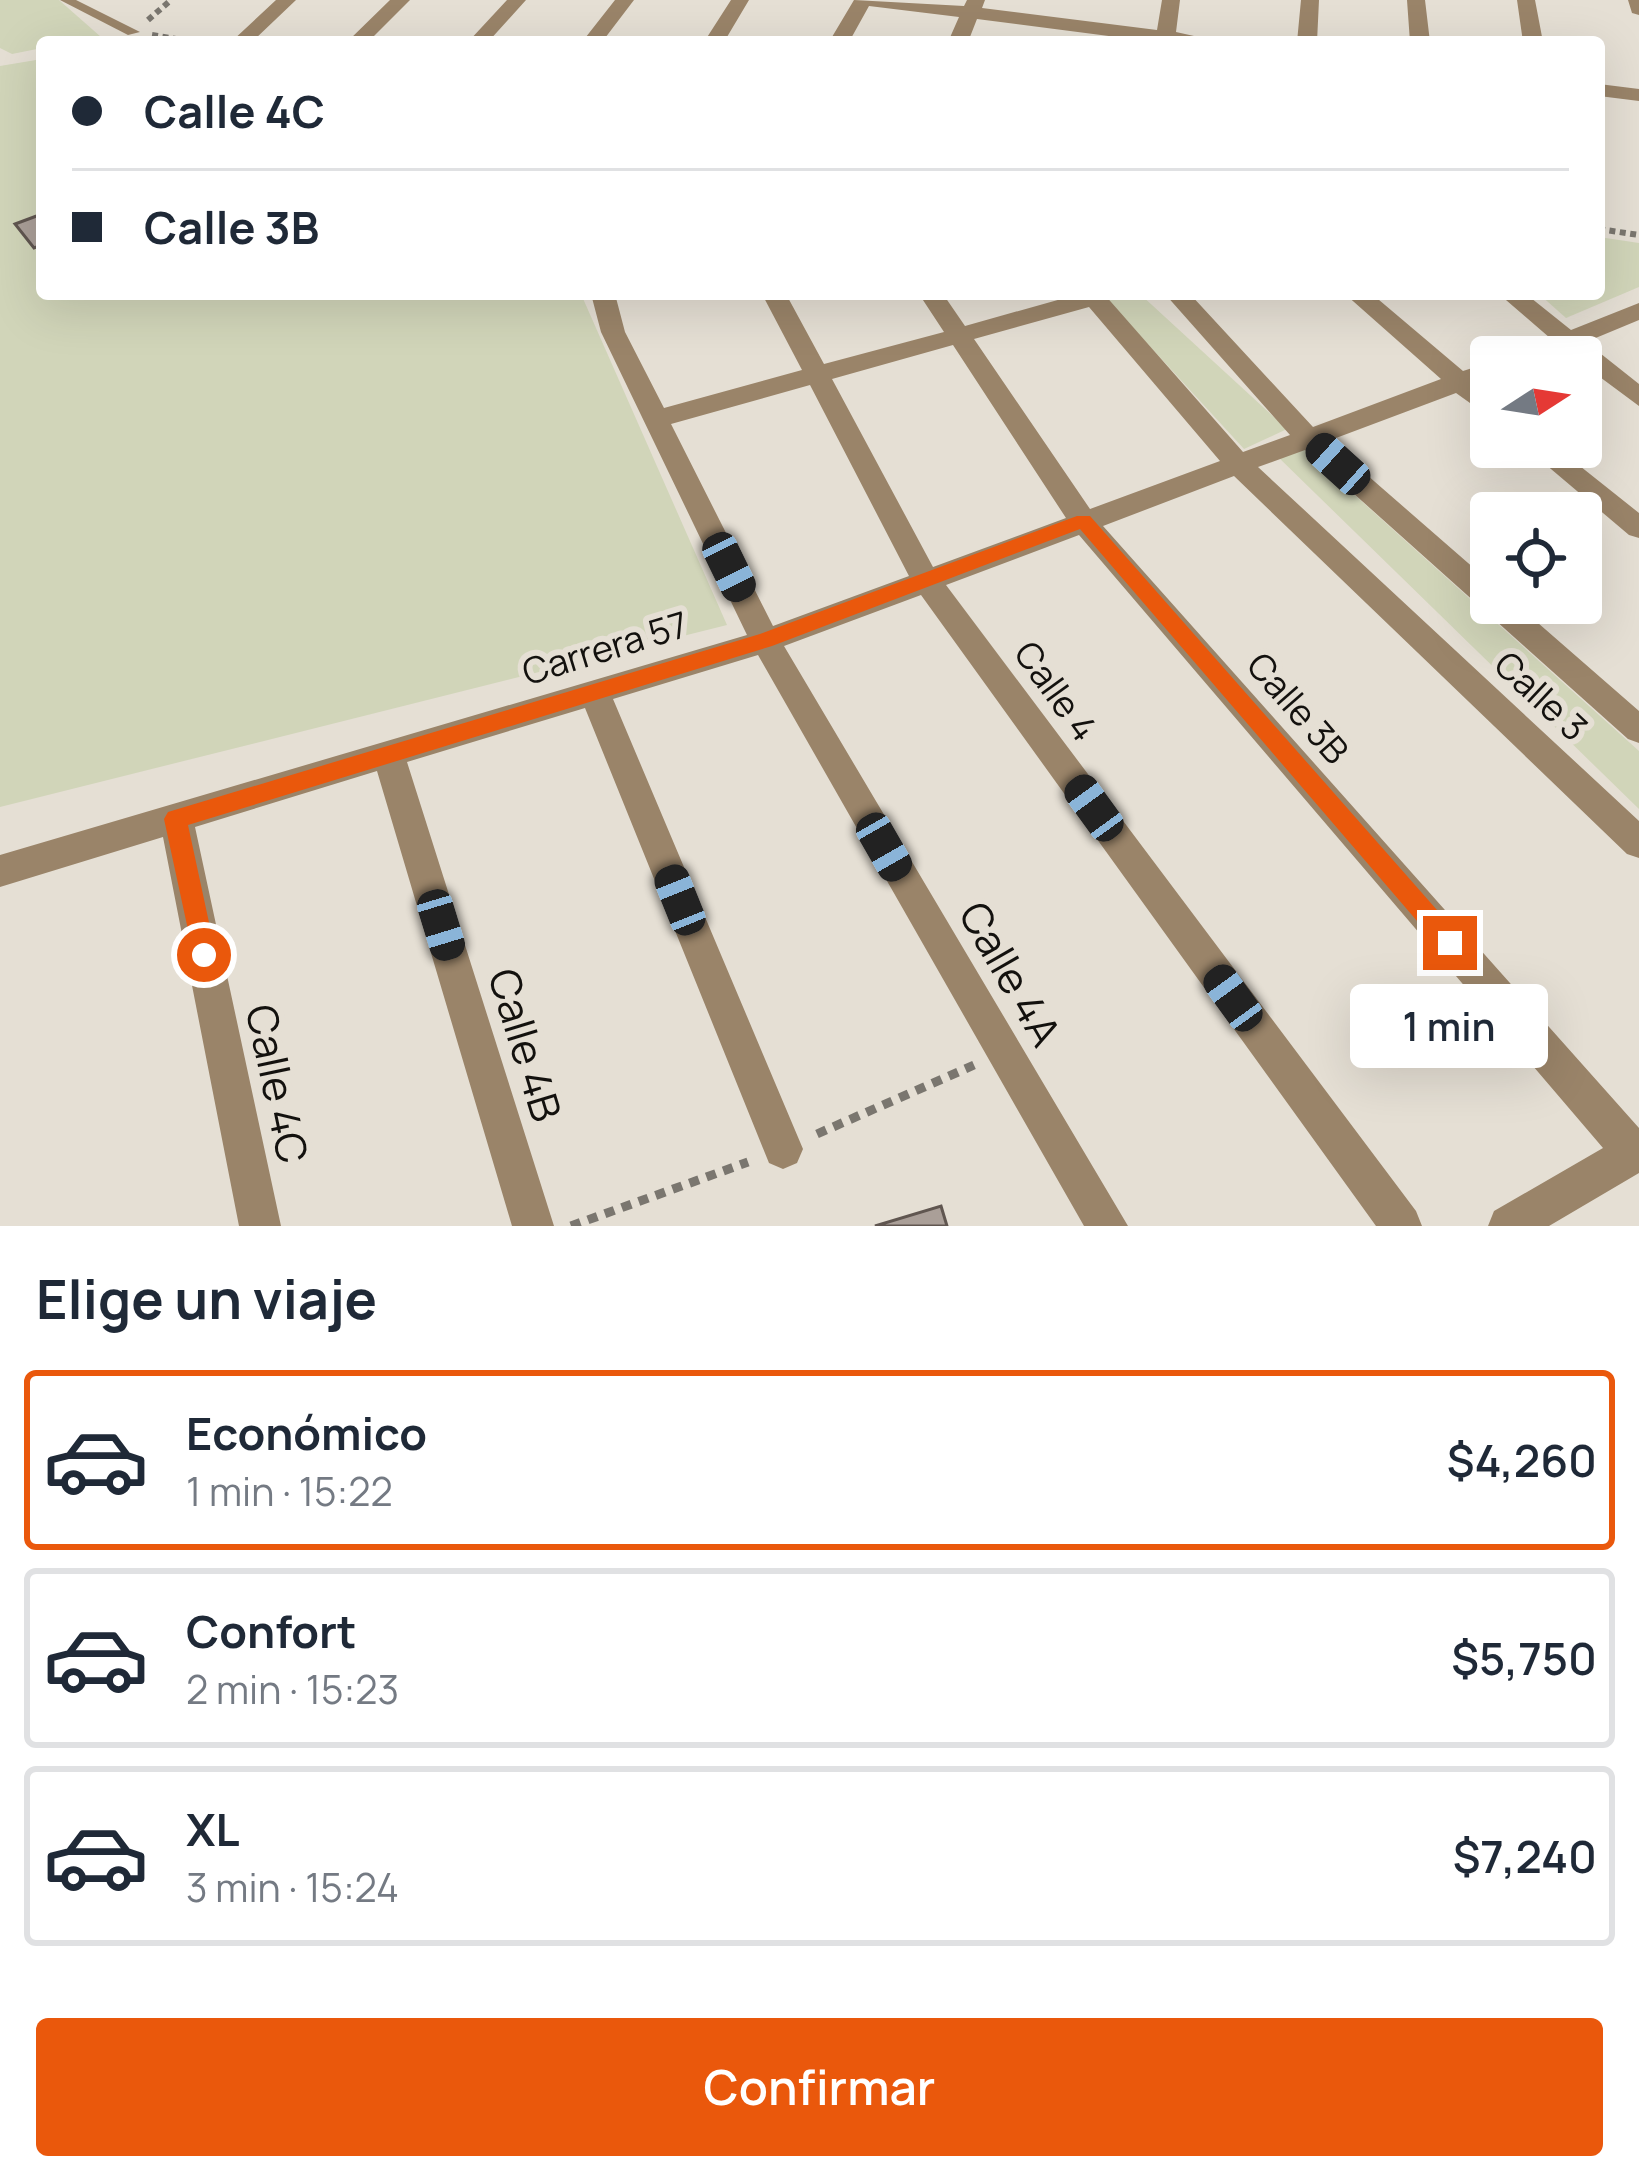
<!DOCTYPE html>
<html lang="es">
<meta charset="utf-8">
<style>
body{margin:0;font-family:Manrope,sans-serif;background:#f6f6f7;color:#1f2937;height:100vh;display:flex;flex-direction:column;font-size:45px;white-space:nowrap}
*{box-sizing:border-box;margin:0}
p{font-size:39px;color:#747a83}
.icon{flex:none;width:66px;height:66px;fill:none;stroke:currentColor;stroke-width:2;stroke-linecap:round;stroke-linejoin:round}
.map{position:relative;height:1226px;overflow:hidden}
.panel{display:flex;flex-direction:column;background:#fff;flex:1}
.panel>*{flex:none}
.banner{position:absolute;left:36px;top:36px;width:1569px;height:264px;border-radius:12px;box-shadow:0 12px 48px #0002;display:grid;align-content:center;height:264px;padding:0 36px;background:#fff}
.needle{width:78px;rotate:78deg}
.buttons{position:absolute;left:1470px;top:336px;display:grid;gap:24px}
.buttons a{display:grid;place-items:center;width:132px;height:132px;border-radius:12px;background:#fff;box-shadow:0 12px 48px #0002;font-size:60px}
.end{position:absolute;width:54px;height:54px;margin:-27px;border:15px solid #ea580c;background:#fff;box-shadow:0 0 0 6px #fff}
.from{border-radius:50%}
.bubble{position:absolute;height:84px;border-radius:12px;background:#fff;box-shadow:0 12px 48px #0002;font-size:39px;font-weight:600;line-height:84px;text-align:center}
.car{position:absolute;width:36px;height:72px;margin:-36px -18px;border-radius:15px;box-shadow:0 0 9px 3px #0007;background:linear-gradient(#222 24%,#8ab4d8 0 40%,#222 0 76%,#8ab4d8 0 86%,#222 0)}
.banner b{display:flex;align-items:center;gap:42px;height:114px;font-size:45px}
.banner b+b{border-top:3px solid #e0e1e3}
.banner i{width:30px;height:30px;background:#1f2937}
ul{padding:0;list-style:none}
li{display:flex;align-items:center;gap:36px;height:180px;margin:0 24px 18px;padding:0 12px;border:6px solid #e0e1e3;border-radius:12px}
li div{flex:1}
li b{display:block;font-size:45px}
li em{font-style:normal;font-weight:600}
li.current{border-color:#ea580c}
li>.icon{width:108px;height:108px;stroke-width:1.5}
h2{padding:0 36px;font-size:54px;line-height:144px}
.action{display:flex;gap:24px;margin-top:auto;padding:24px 36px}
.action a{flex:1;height:138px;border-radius:12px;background:#ea580c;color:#fff;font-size:48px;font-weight:600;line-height:138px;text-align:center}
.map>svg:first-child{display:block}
.green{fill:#d1d5b9}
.building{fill:#aa9f98;stroke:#605650;stroke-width:3}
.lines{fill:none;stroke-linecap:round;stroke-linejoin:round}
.path-far1{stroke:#7a766f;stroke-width:6;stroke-dasharray:6 4.5;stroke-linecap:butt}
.path{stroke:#7a766f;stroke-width:9;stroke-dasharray:10 8;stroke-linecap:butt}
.lane{fill:#9a8469;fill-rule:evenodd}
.street{fill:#9a8469;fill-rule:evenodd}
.route{fill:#ea580c}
.labels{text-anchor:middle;stroke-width:12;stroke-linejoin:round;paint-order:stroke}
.street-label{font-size:36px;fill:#13110e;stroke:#e5dfd4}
.near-street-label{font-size:42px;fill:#13110e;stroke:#e5dfd4}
</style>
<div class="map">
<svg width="1639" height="1226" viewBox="0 0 1639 1226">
<rect width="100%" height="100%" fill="#e5dfd4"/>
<path class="green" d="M0,0h59l42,37 -59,5v6l-30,6 -12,-6z
M42,59v235h539l146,331 -727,182v-741z
M1599,237l40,6v44l-73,31 -27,-24h60z
M1102,294h38l147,135 -43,20z
M1298,444l341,307v58l-364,-355z"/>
<path class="building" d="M42,214v31l-8,3 -19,-24z
M941,1206l6,20h-72z"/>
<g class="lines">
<path class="path-far1" d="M148,20l23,-20
M152,35l43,7
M1599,229l40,6"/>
<path class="path" d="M817,1134l157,-69
M571,1226l177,-64"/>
<path class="lane" d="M60,0h16l64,32 -12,3z"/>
<path class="street" d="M276,0h20l-44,42h-21z
M390,0h20l-42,42h-21z
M507,0h19l-38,42h-20z
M615,0h19l-32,42h-20z
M731,0h18l-25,42h-20z
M854,0l110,6 3,-6h18l-3,8 175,22 5,-30h18l-4,32 45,10h-66l-178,-23 -9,23h-20l11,-25 -90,-11 -20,36h-20z
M1301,0h18l-2,42h-20z
M1407,0h18l5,42h-20z
M1517,0h18l8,42h-20z
M1628,0h11v15l-7,-2z
M1599,84l40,5v12l-40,-5z
M591,294h24l10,38 39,76 138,-38 -40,-76h24l38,70 120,-32 -25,-38h24l22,32 114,-32h25l139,158 47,-17 -125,-141h25l123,133 128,-48 -96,-85h27l91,77 28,-9v17l-13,5 13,11v23l-35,-25 -128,48 163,142v20h24l124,108v32l-11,-4 -323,-289 -47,17 381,354v37l-12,-4 -393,-378 -131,50 536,602v45l-90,53h-61l6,-15 109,-63 -524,-613 -133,50 470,626 6,15h-46l-455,-631 -137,51 344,580h-44l-326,-571 -145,44 190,450 -6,14 -14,6 -14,-6 -184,-455 -178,54 147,464h-42l-135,-455 -182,56 86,399h-42l-76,-389 -163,50v-32l747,-220 -146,-303zM1089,307l131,154 -130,48 -116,-170zM953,345l113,173 -133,49 -101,-188zM810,385l99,191 -136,50 -102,-202z
M1499,294h27l45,36 68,-27v17l-53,22 53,42v22l-58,-43v-6l-16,-7 -15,7h-36l36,-19z
M1525,447h31l83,66v25l-10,-3z"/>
</g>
<path class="route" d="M1077,516h13l369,419v15h-17l-362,-421 -308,117 -584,179 28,130 -4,7h-17l-31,-143 4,-7 592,-178z"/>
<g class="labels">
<g class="street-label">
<text transform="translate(605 648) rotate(-17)" y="13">Carrera 57</text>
<text transform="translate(1056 691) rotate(54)" y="13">Calle 4</text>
<text transform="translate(1541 696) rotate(43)" y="13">Calle 3</text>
<text transform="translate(1298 708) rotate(49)" y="13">Calle 3B</text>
</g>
<g class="near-street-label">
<text transform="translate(1010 974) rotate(60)" y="15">Calle 4A</text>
<text transform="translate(525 1045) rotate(73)" y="15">Calle 4B</text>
<text transform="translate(277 1084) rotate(78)" y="15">Calle 4C</text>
</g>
</g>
</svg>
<div class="buttons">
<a><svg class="needle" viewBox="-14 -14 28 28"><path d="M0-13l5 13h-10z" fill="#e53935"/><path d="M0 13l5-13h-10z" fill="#747a83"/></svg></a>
<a><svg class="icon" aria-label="locate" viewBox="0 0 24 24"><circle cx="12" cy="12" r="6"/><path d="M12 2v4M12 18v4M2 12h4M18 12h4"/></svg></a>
</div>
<i class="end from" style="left:204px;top:955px"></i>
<i class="end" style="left:1450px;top:943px"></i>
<div class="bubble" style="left:1350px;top:984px;width:198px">1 min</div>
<i class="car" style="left:1338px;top:464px;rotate:312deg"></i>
<i class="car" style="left:729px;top:567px;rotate:154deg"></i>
<i class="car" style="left:1094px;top:808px;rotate:324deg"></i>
<i class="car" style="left:884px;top:847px;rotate:150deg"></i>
<i class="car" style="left:680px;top:900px;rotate:338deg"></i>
<i class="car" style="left:441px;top:925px;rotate:163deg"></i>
<i class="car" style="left:1233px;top:998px;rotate:324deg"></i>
<div class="banner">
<b><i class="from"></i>Calle 4C</b>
<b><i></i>Calle 3B</b>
</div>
</div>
<section class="panel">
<h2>Elige un viaje</h2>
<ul>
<li class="current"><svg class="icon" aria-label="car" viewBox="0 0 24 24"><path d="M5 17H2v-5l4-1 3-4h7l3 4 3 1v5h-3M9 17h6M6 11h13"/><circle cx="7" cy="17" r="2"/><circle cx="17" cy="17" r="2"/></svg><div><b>Económico</b><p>1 min · 15:22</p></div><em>$4,260</em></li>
<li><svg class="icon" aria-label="car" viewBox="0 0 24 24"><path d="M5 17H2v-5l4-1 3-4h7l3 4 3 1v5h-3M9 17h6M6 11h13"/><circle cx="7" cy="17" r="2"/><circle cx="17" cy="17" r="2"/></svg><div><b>Confort</b><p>2 min · 15:23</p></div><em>$5,750</em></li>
<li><svg class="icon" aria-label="car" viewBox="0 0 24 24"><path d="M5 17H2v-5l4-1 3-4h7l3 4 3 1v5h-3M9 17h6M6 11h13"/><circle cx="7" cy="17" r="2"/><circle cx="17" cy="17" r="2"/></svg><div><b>XL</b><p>3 min · 15:24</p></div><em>$7,240</em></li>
</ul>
<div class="action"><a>Confirmar</a></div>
</section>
